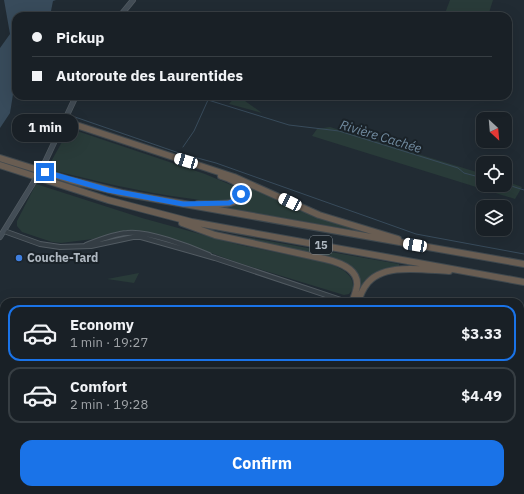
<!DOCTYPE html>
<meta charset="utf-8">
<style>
body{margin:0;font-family:"IBM Plex Sans",sans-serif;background:#22282e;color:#f1f3f6;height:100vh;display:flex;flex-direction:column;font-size:15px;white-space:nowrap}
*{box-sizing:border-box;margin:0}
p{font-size:13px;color:#9fa3a7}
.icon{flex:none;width:22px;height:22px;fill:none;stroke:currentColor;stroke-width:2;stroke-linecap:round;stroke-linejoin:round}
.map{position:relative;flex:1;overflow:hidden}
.sheet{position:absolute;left:0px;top:298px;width:524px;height:196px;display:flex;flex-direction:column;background:#192026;border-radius:12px 12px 0 0;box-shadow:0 4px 16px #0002,0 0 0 1px #373e43}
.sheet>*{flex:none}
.top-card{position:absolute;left:12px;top:12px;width:500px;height:88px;border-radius:12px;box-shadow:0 4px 16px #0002,0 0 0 1px #373e43;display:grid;align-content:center;height:88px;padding:0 20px;background:#192026}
.needle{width:26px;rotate:154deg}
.buttons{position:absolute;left:476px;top:112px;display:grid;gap:8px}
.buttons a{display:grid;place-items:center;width:36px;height:36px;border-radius:8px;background:#192026;box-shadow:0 4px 16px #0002,0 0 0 1px #373e43;font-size:20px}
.end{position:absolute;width:18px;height:18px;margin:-9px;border:5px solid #1a73e8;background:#fff;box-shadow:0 0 0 2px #fff}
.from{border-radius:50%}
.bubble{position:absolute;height:28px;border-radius:12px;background:#192026;box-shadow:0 4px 16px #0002,0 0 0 1px #373e43;font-size:13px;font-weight:700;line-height:28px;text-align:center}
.car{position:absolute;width:12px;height:24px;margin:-12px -6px;border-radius:5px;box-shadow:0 0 3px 1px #0007;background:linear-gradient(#fff 24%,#345 0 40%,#fff 0 76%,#345 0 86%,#fff 0)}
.top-card b{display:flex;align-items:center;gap:14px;height:38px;font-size:15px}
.top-card b+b{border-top:1px solid #373e43}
.top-card i{width:10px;height:10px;background:#f1f3f6}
ul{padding:7px 0 0;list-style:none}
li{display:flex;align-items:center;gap:12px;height:56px;margin:0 8px 6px;padding:0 12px;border:2px solid #373e43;border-radius:12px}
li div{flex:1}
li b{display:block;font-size:15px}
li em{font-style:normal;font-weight:700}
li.on{border-color:#1a73e8}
li>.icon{width:36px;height:36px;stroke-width:1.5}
.button{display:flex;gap:8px;margin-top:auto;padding:8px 20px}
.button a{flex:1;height:46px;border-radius:12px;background:#1a73e8;color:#fff;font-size:16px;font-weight:700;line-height:46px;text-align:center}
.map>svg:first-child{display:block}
.green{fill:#293b39}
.water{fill:#384b5b}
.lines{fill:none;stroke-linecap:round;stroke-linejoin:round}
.stream{stroke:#384b5b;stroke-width:1}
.tertiary-casing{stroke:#525b62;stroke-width:6}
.secondary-casing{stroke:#525b62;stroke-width:6}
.motorway-casing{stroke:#3f484e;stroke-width:8}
.tertiary{stroke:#343d44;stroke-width:4}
.secondary{stroke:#434d56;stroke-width:4.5}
.motorway{stroke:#695d52;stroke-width:6}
.secondary-bridge-casing{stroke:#525b62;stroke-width:6;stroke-linecap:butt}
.secondary-bridge{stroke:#434d56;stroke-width:4.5}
.route{stroke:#1a73e8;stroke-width:5}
.shop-dot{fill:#3f7fe0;stroke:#1a2228;stroke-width:1.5}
.labels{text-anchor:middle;stroke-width:4;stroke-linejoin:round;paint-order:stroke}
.shield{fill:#1a2228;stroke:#828b93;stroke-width:1}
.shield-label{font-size:11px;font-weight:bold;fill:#afb8c1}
.poi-label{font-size:12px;font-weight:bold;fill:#afb8c1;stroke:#1a2228;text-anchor:start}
.water-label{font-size:13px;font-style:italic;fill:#728ca1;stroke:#1a2228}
</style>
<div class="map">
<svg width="524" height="494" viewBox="0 0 524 494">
<rect width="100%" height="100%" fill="#212b33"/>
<path class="green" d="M450,0h43l-5,16h-44z
M236,96h2l24,17 -33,-9z
M330,127l153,47v11h22v-4l17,6 -7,12 -203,-63 5,-7z
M74,130l131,44 31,13 2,6c-2,4 -5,6 -9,7 -14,3 -29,0 -43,-2 -47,-6 -93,-18 -139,-29l21,-38z
M241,182c27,13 54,27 82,37 12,5 24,7 36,11v1l-133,-23c8,-4 19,-4 19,-16z
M36,184l106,34 98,27 83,17c13,4 32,10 30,27l-4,5 -5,1 -105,-32 -72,-26 -30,-7 -16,1 -28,8 -32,4 -9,-1 -30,-10 -5,-6v-5z
M234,235l165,29v3c-14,1 -34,6 -39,22l-10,-22 -116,-30z
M139,273l-5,10 -27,-4z
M153,490h115l-1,4h-111z"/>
<path class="water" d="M4,0h52l-3,1 -3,15h-34v68l-2,4 -4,25 -10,15v-80l10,-14z"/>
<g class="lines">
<path class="stream" d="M26,96v1
M75,117l104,36 37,10 200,71 108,20
M183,147l11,-16 14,-31 81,25 50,6 119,37 6,5 19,5
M505,184l19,6"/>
<defs>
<path id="tertiary" d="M4,231l36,13 20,3 31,-1 42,-9h8l74,21 132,44
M86,245c13,-5 27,-11 41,-12 19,-3 64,14 82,22
M520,390l4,1"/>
<path id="secondary" d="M120,16l13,-16
M45,162l31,-66
M0,237l32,-52"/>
<path id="motorway" d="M64,121l170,56 85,38 79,24
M0,158l70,22 52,13 402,71
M0,165l108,35 84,22 332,60
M198,204c10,0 22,1 32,-1 8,-2 16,-10 9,-18 -5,-5 -12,-7 -18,-9
M182,223l33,12 110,24c13,3 34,10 32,27 -1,6 -3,11 -5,16
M358,302c2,-6 4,-12 8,-17 16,-23 58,-15 83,-14"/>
</defs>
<use href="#tertiary" class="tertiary-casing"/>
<use href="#secondary" class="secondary-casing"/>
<use href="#motorway" class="motorway-casing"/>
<use href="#tertiary" class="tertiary"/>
<use href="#secondary" class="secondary"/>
<use href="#motorway" class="motorway"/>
<defs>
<path id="secondary-bridge" d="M32,185l13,-23"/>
</defs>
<use href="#secondary-bridge" class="secondary-bridge-casing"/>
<use href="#secondary-bridge" class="secondary-bridge"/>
</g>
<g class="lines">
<path class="route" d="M45,172l63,18 75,14 46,-1 9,-4 3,-5"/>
</g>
<circle class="shop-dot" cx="19" cy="258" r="4"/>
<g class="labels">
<rect class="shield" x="310" y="236" width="22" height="18" rx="3"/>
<g class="shield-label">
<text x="321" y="249">15</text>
</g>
<g class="poi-label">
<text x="27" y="262">Couche-Tard</text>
</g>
<g class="water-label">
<text transform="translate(381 136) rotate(17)" y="5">Rivière Cachée</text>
</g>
</g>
</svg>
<div class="buttons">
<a><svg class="needle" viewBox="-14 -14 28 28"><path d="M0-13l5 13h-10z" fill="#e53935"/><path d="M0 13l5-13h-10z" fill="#9fa3a7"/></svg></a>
<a><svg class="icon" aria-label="locate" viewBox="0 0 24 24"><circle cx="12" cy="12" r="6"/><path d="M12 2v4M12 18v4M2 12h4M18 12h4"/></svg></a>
<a><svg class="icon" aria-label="layers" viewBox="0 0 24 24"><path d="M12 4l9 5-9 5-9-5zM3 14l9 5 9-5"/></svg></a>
</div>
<i class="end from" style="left:241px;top:194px"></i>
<i class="end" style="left:45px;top:172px"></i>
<div class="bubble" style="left:12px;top:114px;width:66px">1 min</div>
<i class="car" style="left:186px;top:161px;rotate:287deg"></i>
<i class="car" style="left:290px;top:202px;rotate:296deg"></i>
<i class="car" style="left:415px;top:245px;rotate:280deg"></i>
<div class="top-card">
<b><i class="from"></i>Pickup</b>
<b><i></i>Autoroute des Laurentides</b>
</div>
<section class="sheet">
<ul>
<li class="on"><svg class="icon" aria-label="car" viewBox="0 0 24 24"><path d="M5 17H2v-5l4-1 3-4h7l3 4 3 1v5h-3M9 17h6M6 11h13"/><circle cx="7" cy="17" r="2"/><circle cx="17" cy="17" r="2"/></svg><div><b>Economy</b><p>1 min · 19:27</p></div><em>$3.33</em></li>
<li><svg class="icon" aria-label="car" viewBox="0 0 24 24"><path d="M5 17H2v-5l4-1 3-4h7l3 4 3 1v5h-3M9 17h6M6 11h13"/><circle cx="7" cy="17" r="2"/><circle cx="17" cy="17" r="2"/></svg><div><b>Comfort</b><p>2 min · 19:28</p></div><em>$4.49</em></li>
</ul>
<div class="button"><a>Confirm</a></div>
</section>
</div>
